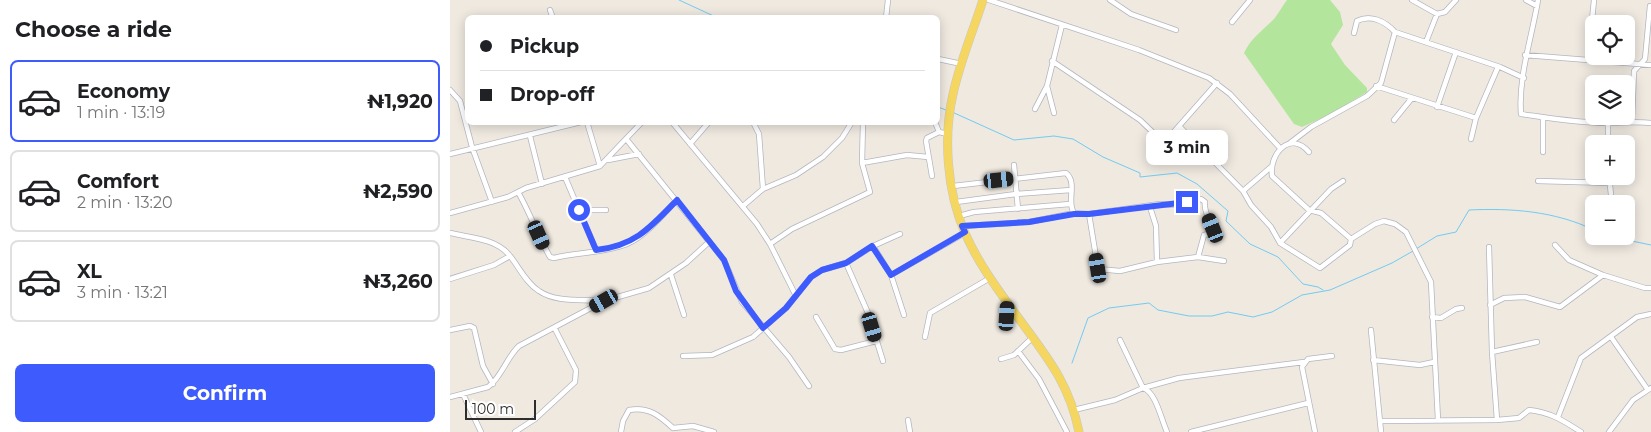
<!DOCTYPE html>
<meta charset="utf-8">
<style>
body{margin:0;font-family:Montserrat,sans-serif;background:#f2f2f2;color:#202124;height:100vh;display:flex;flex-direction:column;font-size:19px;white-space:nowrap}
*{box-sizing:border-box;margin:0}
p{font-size:16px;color:#757577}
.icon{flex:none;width:28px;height:28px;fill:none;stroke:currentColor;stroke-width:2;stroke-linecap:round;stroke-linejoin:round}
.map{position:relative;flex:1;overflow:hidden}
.sheet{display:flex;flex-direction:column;background:#fff;width:450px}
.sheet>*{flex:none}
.top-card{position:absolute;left:15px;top:15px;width:475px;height:110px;border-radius:8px;box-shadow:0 2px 12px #0003;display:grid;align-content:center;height:110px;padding:0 15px;background:#fff}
.buttons{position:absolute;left:1135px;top:15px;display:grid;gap:10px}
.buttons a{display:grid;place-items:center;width:50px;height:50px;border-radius:8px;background:#fff;box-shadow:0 2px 12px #0003;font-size:25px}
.scale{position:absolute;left:15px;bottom:12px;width:71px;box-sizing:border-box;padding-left:5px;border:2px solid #2d2d2d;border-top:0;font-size:14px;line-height:18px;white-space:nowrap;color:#2d2d2d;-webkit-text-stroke:4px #fff;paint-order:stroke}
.end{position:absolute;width:22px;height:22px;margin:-11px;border:6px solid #3e5cfd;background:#fff;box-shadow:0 0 0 2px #fff}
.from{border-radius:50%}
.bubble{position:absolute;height:35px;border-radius:8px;background:#fff;box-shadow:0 2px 12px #0003;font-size:16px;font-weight:700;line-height:35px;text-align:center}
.car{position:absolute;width:15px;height:30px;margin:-15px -8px;border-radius:6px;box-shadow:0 0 4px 1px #0007;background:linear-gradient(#222 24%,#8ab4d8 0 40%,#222 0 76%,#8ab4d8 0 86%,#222 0)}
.top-card b{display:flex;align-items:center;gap:18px;height:48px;font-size:19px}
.top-card b+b{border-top:1px solid #e0e0e0}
.top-card i{width:12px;height:12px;background:#202124}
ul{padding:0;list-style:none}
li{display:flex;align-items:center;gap:15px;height:82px;margin:0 10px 8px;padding:0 5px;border:2px solid #e0e0e0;border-radius:8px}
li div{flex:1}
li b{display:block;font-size:19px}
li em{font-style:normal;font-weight:700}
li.on{border-color:#3e5cfd}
li>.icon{width:45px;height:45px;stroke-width:1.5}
h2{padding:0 15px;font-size:22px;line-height:60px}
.primary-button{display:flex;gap:10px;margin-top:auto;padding:10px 15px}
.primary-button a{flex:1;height:58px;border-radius:8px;background:#3e5cfd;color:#fff;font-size:20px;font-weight:700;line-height:58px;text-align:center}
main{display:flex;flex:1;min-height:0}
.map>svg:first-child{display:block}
.green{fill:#b3e69c}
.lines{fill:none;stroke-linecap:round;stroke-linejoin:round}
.stream{stroke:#72cbf1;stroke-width:1}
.minor-casing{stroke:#b3b6c1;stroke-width:6}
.primary-casing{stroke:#c8c8c8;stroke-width:9}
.minor{stroke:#fff;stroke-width:4.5}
.primary{stroke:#f4d660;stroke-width:8}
.route{stroke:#3e5cfd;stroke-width:6}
</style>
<main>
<section class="sheet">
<h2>Choose a ride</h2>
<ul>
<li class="on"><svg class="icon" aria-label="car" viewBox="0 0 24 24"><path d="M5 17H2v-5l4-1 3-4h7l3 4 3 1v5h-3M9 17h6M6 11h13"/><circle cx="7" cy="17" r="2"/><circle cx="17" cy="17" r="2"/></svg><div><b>Economy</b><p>1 min · 13:19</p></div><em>₦1,920</em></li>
<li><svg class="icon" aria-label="car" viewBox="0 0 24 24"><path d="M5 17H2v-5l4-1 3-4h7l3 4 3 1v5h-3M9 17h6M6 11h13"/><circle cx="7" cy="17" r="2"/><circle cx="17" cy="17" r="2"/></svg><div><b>Comfort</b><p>2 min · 13:20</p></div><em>₦2,590</em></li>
<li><svg class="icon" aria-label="car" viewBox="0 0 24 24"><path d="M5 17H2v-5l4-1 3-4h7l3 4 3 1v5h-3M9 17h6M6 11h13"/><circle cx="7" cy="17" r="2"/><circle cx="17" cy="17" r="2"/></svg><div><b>XL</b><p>3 min · 13:21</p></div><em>₦3,260</em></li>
</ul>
<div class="primary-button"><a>Confirm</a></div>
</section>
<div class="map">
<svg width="1201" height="432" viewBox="0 0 1201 432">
<rect width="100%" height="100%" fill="#efe9e0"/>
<path class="green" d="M837,0h43l10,12 3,13 -12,19 14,21 22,23v4l-36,22 -29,13 -8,-3 -50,-71c7,-15 18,-22 29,-33 5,-5 9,-14 14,-20z"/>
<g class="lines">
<path class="stream" d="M229,0l39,18
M488,107l8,3
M502,112l62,28 40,-4 19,3 30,18 37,16v4l37,-4 20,11 31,27 -2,10 24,23 28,13 25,27 15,3 5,3
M1158,236l43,9
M966,249l21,-13 19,-4 13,-22c42,-2 86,1 125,20
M622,363l16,-45 21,-10 40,-5 9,7 31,6h23l16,-4 25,5 19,-5 30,-17 28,-5 62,-27 21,-12"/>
<defs>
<path id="minor" d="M539,0l150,50 70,28 21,16 50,54
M660,0l21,14 45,16
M962,0l25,14 8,-2 11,-12
M1076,0l11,6
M1088,0c-6,37 -20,77 -17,114 28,4 57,9 86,9 15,0 29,-2 44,0
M100,10l3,8
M436,18l2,-18
M782,22l18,-22
M904,33l3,-12c13,-7 28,0 38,11l105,35 24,11
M976,42l11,-28
M1075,55l126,10
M488,59l24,5
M1138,60l6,-60
M602,61l88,59 24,23 53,-60
M597,86l7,27
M926,86l100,32
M0,90l10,11 12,46 20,55
M987,107l19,-55
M585,109l12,-23 15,-61
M944,120l18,-22
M1182,121l2,-50 11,-12 5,-53
M137,122l13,44
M222,122l85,102 13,20 25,50
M303,122l6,12 4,55
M485,122l4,10 9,2
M1158,123v21
M729,126l64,65 8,14 20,22 9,16 40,25 30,-23 1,-6 24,-15 9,-3 11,3 11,8 25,50 7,138
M80,136l12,48
M1021,139l5,-21 22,-51
M177,140l97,120 18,42 47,55 20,29
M840,143l21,-16 56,-31 14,-13 14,-51
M240,144l19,-22
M859,152c-19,-22 -40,2 -37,24l37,34 12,3 30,26
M1093,152v-33
M0,154l131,-32
M158,160l31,-6
M412,163l45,-8 21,2
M564,165l4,44
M482,176l-6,-35 1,-3 12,-6
M1159,176l3,28
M115,177l31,73
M1088,181l72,2
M503,186l113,-13c12,10 0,28 8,40
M793,191l28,-24
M68,192c12,21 20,44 32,65l4,1c23,-6 52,-5 73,-14 20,-9 35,-29 50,-44
M506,202l60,-8 55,-4
M293,206l20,-17 33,-14 27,-18 19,-19 10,-16
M700,207l6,19 1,36
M129,210h27
M0,213l58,-16 18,-9 74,-22 42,-44
M509,216l15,-4 96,-8
M512,226l67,-4 45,-9 15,1 71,-10 13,1 28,-6 4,3c-2,11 8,20 7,31l-8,2 -6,22 -41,5 -37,9 -22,-2 -9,-55
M0,233c20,5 46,5 60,23 9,11 16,27 29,35 18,12 43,8 64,10
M830,243l51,-54 12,-8
M320,244l22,-15 78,-37 -8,-29 1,-41
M1105,245l14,15 34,15
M423,246l18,29
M1039,247l3,105 5,68
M748,257l26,4
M396,263l22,50 15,48
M221,275l13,40
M0,279l44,-14 16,-9
M1040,305l14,-7 21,-1 35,10 43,-32 42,13h6
M454,315l-13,-40 74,-42
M366,317l19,32 6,1 35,-9
M982,317l9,1 15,-9 6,-1
M556,328l1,-23
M0,330l20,-4 4,2 9,38 10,18
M921,330l10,102
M475,337l5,-24 60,-35
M1161,337l37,53
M670,340l23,48c13,4 18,31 24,44
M568,351l21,28 28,53
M1042,352l45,-10
M233,356l29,-1 41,-18 33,-29 25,-31 11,-7 24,-7 27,-17 27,-12
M551,359l13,-4 18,-17
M923,360l47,5 14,-3
M13,394l18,38
M0,397l38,-10c14,-10 18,-29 31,-41l85,-45 45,-13 37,-25 23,-21
M624,410l41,-10 28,-12 36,-10 125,-16
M1108,417l23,-59 56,-41 14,-3
M458,420l2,12
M930,421l117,-1 22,-2 10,-8c21,2 35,11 52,22
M223,428l20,-2 21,6
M65,432l20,-13 40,-37 1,-12 -21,-41
M171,432l2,-11 6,-11c19,-4 31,6 44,18
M741,432l117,-29
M865,432l-13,-65 6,-8 24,-3
M1159,432l24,-32 18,-12"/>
<path id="primary" d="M533,0c-10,31 -23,62 -30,94 -10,43 -6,98 12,139 13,30 33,57 52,83 29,40 52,66 62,116"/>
</defs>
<use href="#minor" class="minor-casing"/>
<use href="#primary" class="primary-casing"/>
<use href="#minor" class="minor"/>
<use href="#primary" class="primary"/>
</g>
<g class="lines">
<path class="route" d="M129,210l17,40c39,-4 55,-23 81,-50l47,60 12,31 27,37 23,-20 25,-31 11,-7 24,-7 26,-17 19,29 74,-43 -3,-6 67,-4 45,-8h15l98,-12"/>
</g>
</svg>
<div class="buttons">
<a><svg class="icon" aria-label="locate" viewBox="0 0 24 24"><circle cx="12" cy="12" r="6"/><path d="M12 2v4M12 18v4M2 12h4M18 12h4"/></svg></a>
<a><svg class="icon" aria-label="layers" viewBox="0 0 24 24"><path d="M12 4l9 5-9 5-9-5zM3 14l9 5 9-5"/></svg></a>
<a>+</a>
<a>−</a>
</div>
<div class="scale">100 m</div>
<i class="end from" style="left:129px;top:210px"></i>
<i class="end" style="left:737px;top:202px"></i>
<div class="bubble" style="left:696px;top:130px;width:82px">3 min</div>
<i class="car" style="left:549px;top:180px;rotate:84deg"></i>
<i class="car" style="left:763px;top:228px;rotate:338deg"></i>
<i class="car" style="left:89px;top:235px;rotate:156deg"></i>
<i class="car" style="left:648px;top:268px;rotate:351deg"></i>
<i class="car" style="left:154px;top:301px;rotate:240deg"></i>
<i class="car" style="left:557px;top:316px;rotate:4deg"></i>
<i class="car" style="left:422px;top:327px;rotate:163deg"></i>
<div class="top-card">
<b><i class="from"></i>Pickup</b>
<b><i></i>Drop-off</b>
</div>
</div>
</main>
